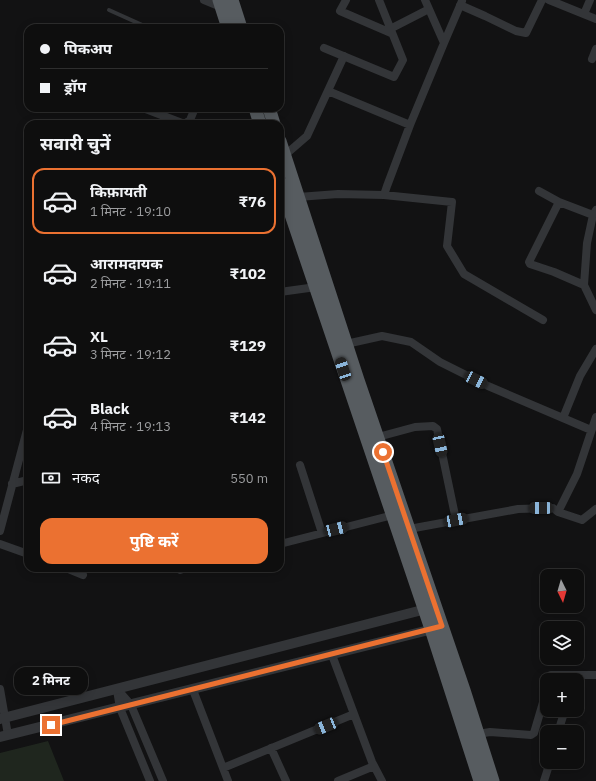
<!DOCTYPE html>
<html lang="hi">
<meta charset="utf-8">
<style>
body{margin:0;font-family:"IBM Plex Sans","Noto Sans Devanagari",sans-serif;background:#1c1c1c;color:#f1f3f6;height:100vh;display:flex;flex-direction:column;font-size:15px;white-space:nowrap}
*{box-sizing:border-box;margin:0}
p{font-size:13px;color:#9b9c9e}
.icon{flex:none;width:22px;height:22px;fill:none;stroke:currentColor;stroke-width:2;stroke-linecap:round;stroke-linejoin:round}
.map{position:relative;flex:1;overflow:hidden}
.sheet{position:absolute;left:24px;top:120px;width:260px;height:452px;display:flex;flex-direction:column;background:#0e0e0e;border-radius:12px;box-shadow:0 2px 10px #0003,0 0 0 1px #2e2e2e}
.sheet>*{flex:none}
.top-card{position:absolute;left:24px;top:24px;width:260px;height:88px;border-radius:12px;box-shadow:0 2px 10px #0003,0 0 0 1px #2e2e2e;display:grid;align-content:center;height:88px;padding:0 16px;background:#0e0e0e}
.needle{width:26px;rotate:175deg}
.buttons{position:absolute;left:540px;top:569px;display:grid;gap:8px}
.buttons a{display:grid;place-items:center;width:44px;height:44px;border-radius:8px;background:#0e0e0e;box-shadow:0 2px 10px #0003,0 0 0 1px #2e2e2e;font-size:20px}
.end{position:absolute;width:18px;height:18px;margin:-9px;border:5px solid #eb7131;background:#fff;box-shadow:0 0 0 2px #fff}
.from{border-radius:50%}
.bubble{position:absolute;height:28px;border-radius:12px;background:#0e0e0e;box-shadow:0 2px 10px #0003,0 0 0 1px #2e2e2e;font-size:13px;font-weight:700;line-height:28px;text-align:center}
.car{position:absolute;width:12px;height:24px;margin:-12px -6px;border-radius:5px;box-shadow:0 0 3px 1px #0007;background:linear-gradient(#222 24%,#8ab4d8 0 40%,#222 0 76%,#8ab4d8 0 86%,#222 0)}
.top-card b{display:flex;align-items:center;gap:14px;height:38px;font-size:15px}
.top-card b+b{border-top:1px solid #2e2e2e}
.top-card i{width:10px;height:10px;background:#f1f3f6}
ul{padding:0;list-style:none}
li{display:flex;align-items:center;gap:12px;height:66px;margin:0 8px 6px;padding:0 8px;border:2px solid transparent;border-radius:12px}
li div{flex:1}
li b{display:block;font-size:15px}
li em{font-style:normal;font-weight:700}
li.selected{border-color:#eb7131}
li>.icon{width:36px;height:36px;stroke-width:1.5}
h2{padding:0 16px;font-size:18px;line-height:48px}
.pay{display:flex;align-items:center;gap:10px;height:44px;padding:0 16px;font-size:15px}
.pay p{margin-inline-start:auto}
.action{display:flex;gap:8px;margin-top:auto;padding:8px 16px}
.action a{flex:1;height:46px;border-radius:12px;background:#eb7131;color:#fff;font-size:16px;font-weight:700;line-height:46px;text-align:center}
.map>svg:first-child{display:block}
.green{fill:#1f261e}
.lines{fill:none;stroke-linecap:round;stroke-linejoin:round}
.service{stroke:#333538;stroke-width:4}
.minor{stroke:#333538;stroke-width:8}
.tertiary{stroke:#333538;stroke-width:10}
.trunk{stroke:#575c60;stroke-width:13}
.route{stroke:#eb7131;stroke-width:5}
</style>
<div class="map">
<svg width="596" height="781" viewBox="0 0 596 781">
<rect width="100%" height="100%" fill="#121213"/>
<path class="green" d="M48,741l16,40h-64v-28z"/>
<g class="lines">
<path class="service" d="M109,10l40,18"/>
<path class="minor" d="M204,0l17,7
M346,0l-6,11 51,22
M425,0l19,43 18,-42
M549,0l47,19
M460,5l25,11 31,15 10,2 16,-33
M584,14l6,-14
M390,29l39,-20
M324,48l70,29 9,-17 -24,-60
M592,59l4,-10
M328,91l82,34
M143,108l39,15h4l4,-3 5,-12
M285,155l22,-19 37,-80
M539,191l20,11 34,13
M384,195l3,-9 23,-61 34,-82
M298,197l40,-3 46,1 68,7 -5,44 17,28 79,46
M559,202l-30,60 1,2 24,8 30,13
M596,210l-3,5 -6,28 -3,42 12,25
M280,292l36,-5
M346,344l36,-8 29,6 29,20 48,24 103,44
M563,418l17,-42 16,-27
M378,437l37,-10 18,-1 4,3 19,91
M300,465l22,68
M12,484l16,-4
M558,512l19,-38 19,-57
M409,529l109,-20 35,-1 5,4 24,8 14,-11
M0,531l28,-105
M0,544l28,10
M280,544l113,-29
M66,568l17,7
M180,570l6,-2
M332,655l40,107 10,19
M550,680l1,-5h45
M0,689l8,46
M117,689l14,16 32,76
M117,690l3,18 30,73
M193,690l35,91
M558,732l7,-22
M478,734l12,-2 41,3 3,-2 13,-44
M271,748l15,33
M223,768l131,-54
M338,781l36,-15
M544,781l6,-19"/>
<path class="tertiary" d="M0,719l430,-111
M0,737l437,-109"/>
<path class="trunk" d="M219,0l9,28
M232,0l9,28
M255,108l5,16
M269,108l5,16
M280,141l78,239 106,310 29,91
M280,182l151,447 49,152"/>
</g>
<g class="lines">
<path class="route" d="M51,725l391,-99 -59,-174"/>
</g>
</svg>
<div class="buttons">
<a><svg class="needle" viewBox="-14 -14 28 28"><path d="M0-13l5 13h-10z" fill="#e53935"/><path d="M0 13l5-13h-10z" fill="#9b9c9e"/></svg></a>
<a><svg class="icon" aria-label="layers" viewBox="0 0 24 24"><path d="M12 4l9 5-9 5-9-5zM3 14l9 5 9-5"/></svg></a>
<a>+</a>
<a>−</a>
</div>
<i class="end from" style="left:383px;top:452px"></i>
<i class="end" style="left:51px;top:725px"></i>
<div class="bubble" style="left:14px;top:667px;width:74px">2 मिनट</div>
<i class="car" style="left:343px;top:369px;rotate:342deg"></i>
<i class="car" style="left:476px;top:380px;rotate:117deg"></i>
<i class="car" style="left:440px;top:445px;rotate:168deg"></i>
<i class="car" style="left:541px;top:508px;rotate:270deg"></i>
<i class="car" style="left:456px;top:520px;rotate:79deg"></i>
<i class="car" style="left:336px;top:529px;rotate:76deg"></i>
<i class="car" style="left:326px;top:726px;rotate:248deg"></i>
<div class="top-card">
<b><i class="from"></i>पिकअप</b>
<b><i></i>ड्रॉप</b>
</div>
<section class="sheet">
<h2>सवारी चुनें</h2>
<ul>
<li class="selected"><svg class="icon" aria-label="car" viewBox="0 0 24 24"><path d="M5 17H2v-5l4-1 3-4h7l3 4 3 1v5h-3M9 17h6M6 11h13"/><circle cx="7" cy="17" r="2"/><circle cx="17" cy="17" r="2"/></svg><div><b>किफ़ायती</b><p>1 मिनट · 19:10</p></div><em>₹76</em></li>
<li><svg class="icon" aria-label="car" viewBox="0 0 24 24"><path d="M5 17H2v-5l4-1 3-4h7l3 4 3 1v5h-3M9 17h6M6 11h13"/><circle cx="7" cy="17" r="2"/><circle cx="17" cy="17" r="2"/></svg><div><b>आरामदायक</b><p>2 मिनट · 19:11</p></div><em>₹102</em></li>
<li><svg class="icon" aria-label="car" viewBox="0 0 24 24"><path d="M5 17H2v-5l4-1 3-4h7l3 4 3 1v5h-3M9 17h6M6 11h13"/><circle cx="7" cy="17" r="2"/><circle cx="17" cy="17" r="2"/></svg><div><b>XL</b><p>3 मिनट · 19:12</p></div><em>₹129</em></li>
<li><svg class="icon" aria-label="car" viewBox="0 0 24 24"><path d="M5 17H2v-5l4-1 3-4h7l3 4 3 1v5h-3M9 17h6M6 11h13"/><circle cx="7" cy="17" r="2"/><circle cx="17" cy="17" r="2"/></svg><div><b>Black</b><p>4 मिनट · 19:13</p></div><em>₹142</em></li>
</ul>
<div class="pay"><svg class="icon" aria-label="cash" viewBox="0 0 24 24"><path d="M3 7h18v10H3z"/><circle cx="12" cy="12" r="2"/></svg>नकद<p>550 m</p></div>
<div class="action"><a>पुष्टि करें</a></div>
</section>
</div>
